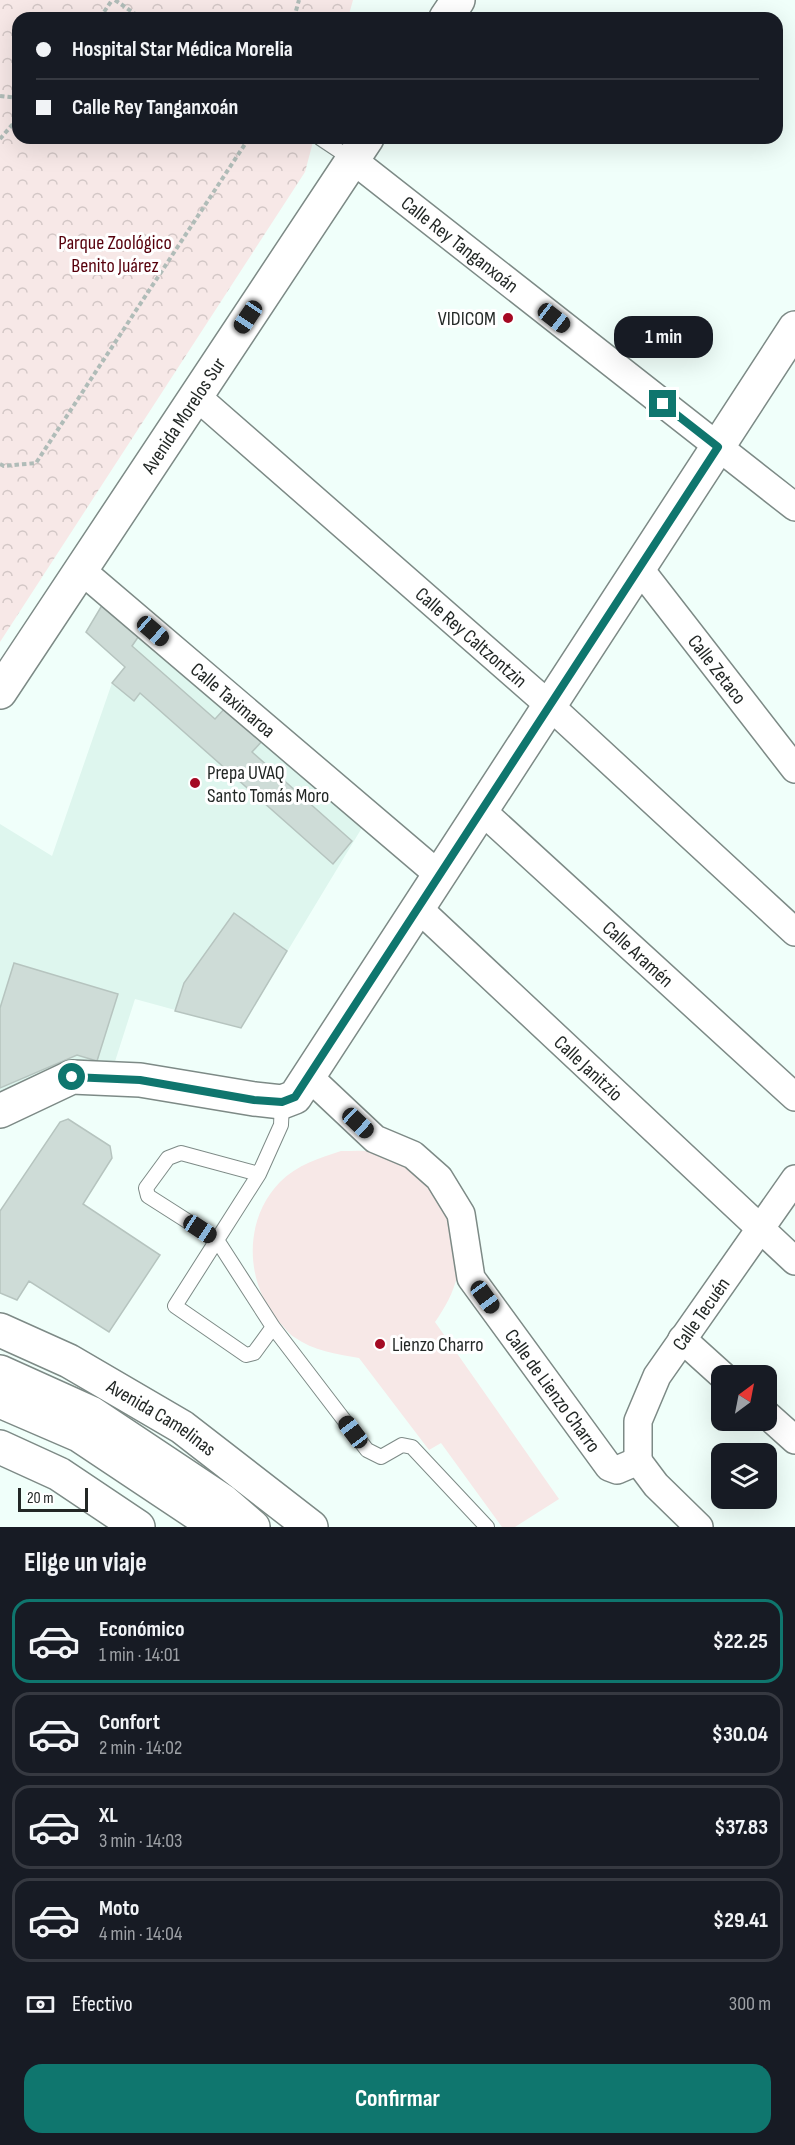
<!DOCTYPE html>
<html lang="es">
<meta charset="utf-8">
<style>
body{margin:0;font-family:"Sofia Sans Condensed",sans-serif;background:#20242c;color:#f1f3f6;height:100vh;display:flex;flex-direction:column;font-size:22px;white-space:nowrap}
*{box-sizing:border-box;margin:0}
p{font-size:20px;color:#9ea1a6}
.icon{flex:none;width:33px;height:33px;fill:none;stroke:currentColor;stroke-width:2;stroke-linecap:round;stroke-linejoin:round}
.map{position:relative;height:1527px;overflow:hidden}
.drawer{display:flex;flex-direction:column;background:#171b24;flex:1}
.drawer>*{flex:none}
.top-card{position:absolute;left:12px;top:12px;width:771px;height:132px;border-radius:18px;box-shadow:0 6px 24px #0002;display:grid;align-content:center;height:132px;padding:0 24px;background:#171b24}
.needle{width:39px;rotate:32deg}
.fabs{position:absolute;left:711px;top:1365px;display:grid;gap:12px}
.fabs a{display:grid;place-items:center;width:66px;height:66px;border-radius:12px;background:#171b24;box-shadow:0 6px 24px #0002;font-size:30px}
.scale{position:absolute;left:18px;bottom:15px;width:70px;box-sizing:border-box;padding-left:6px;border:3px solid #232826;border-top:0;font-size:16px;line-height:21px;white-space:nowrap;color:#232826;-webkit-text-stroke:4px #fff;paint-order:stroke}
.end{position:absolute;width:27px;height:27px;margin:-14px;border:8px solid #0f766e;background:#fff;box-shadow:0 0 0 3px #fff}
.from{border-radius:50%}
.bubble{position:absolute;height:42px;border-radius:18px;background:#171b24;box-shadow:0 6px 24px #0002;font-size:20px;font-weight:700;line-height:42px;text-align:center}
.car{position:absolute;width:18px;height:36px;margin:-18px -9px;border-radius:8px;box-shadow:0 0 4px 2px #0007;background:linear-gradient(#222 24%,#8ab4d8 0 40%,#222 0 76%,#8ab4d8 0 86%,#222 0)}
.top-card b{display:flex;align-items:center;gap:21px;height:57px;font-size:22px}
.top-card b+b{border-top:2px solid #363941}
.top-card i{width:15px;height:15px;background:#f1f3f6}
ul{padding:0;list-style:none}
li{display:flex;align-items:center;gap:18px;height:84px;margin:0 12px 9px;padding:0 12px;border:3px solid #363941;border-radius:18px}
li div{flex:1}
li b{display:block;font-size:22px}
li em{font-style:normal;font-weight:700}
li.active{border-color:#0f766e}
li>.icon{width:54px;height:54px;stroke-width:1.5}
h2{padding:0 24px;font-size:27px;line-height:72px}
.pay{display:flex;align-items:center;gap:15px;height:66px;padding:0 24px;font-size:22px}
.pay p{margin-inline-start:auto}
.button{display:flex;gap:12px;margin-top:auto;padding:12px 24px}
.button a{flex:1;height:69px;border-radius:18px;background:#0f766e;color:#fff;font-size:24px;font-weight:700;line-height:69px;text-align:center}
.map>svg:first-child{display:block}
.built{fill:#def6ee}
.park{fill:url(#park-crowns)}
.pitch{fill:#f7e8e7}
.building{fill:#cedcd7;stroke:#b6c4bf;stroke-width:1.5}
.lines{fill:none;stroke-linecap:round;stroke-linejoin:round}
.lane-casing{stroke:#7d8a86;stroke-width:16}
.street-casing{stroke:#7d8a86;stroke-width:30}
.secondary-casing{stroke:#7d8a86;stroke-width:36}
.highway-casing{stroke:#7d8a86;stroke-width:36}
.path{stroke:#b0bcb8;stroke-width:4;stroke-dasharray:4.5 3;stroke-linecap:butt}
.lane{stroke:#fff;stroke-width:14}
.street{stroke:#fff;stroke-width:27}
.secondary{stroke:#fff;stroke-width:33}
.highway{stroke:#fff;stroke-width:33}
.route{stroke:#0f766e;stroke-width:8}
.poi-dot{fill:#a40922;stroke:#fff;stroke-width:2}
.labels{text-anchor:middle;stroke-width:6;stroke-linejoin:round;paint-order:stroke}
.park-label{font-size:20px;fill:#57000c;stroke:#fff}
.street-label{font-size:20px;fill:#232826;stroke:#fff}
.poi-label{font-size:20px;fill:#232826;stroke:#fff;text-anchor:start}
</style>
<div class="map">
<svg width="795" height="1527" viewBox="0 0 795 1527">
<defs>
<pattern id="park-crowns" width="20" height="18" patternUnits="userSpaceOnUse" patternTransform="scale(1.5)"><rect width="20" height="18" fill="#f7e8e7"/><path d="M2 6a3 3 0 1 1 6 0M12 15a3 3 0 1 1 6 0" fill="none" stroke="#d3c7c6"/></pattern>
</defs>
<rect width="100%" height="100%" fill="#f0fffa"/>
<path class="built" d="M104,602l259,224 -122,202 -106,-29 -24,75 -111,31v-281l52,32 60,-173 13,-16 -39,-35z"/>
<path class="park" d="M0,0h353l-5,18h-330v120h296l-9,34 -305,470z"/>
<path class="pitch" d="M341,1151c11,0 22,-1 33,1 5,1 12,4 17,6 48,18 75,68 66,118 -3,16 -13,33 -22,46l124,177 -44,28h-13l-61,-84 -12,7 -70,-92c-23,-4 -45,-7 -65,-21 -5,-3 -9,-9 -13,-13 -36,-39 -39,-103 -1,-142 17,-17 39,-24 61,-31z"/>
<path class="building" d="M104,602l37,31 -9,13 83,73 11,-12 37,33 -11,12 100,89 -19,23 -193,-171 -6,8 -22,-18 13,-16 -39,-35z
M234,913l53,38 -46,77 -66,-17 9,-28z
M14,963l104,31 -21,67 -20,-6 -77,33v-80z
M68,1119l42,27 2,12 -29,46 77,51 -51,77 -80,-51 -12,19 -17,-7v-82l60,-89z"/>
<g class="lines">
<defs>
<path id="lane" d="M320,138l33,22
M259,1174l-78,-21 -13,5 -22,30 2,8 69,44 56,87 94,123 14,7 21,-12 10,2 75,80
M273,1327l-19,26 -8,2 -71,-49 84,-132 22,-49 1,-23"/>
<g id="street">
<path id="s1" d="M353,160l442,347"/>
<path id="s2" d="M196,396l353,309 246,227"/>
<path id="s3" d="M639,568l156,201"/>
<path id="s4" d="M81,570l358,305"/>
<path id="s5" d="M481,810l314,287"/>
<path id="s6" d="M418,908l377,353"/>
<path id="s7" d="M308,1076l67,63 38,16 26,23 22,36 10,64 138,189 8,3 21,-9"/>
<path d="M682,1339l41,37"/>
<path d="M766,1414l29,26"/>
<path id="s8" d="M638,1461v-40l19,-45 138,-197"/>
<path d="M638,1461l18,24 43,42"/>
</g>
<g id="secondary">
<path d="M446,18l12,-18"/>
<path id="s9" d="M0,692l367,-554"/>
<path d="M0,1111l72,-34 68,3 114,19 28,3 13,-5 500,-769"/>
<path id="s10" d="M0,1330l69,31 113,66 129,100"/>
<path d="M0,1447l59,27 79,53"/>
</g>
<path id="highway" d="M0,1372l91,41 132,88 30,26
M0,1401l79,34 138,92"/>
</defs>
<use href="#lane" class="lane-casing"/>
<use href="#street" class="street-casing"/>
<use href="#secondary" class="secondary-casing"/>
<use href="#highway" class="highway-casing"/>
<path class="path" d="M115,0l26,18
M100,18l12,-18
M294,18l5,-18
M0,96l18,2
M0,139l18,-21
M0,464l4,2 32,-3 213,-325"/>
<use href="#lane" class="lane"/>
<use href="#street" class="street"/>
<use href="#secondary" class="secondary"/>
<use href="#highway" class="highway"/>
</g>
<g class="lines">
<path class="route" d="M72,1077l68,3 114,20 28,2 13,-5 423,-650 -55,-43"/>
</g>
<g class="poi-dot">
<circle cx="508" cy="318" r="6"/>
<circle cx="195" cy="783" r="6"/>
<circle cx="380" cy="1344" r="6"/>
</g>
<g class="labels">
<g class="park-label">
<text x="115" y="249">Parque Zoológico<tspan x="115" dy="23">Benito Juárez</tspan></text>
</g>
<g class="street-label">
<text dy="7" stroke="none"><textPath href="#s1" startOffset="136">Calle Rey Tanganxoán</textPath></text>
<text dy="7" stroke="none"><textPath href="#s9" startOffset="332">Avenida Morelos Sur</textPath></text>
<text dy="7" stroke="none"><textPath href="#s2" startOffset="366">Calle Rey Caltzontzin</textPath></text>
<text dy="7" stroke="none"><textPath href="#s3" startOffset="128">Calle Zetaco</textPath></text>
<text dy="7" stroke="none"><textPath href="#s4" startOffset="200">Calle Taximaroa</textPath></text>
<text dy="7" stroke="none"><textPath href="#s5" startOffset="213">Calle Aramén</textPath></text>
<text dy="7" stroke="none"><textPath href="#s6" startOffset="234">Calle Janitzio</textPath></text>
<text dy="7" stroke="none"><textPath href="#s8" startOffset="165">Calle Tecuén</textPath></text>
<text dy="7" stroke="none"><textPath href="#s7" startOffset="414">Calle de Lienzo Charro</textPath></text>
<text dy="7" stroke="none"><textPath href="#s10" startOffset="184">Avenida Camelinas</textPath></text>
</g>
<g class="poi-label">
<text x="496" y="325" text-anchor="end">VIDICOM</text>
<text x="207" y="779">Prepa UVAQ<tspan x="207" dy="23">Santo Tomás Moro</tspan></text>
<text x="392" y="1351">Lienzo Charro</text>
</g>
</g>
</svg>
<div class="fabs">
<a><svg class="needle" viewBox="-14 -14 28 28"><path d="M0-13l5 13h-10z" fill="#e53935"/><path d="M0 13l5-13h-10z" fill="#9ea1a6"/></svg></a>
<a><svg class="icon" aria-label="layers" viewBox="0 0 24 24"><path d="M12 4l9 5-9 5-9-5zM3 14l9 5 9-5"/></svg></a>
</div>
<div class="scale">20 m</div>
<i class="end from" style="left:72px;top:1077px"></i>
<i class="end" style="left:663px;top:404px"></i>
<div class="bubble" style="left:614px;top:316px;width:99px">1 min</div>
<i class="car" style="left:248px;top:317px;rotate:214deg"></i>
<i class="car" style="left:554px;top:318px;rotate:128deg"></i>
<i class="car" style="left:153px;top:631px;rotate:131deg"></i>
<i class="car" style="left:358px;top:1123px;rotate:133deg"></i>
<i class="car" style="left:200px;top:1229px;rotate:123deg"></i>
<i class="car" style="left:485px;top:1297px;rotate:144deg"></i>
<i class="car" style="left:353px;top:1432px;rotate:323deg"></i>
<div class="top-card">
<b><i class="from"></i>Hospital Star Médica Morelia</b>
<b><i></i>Calle Rey Tanganxoán</b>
</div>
</div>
<section class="drawer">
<h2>Elige un viaje</h2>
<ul>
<li class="active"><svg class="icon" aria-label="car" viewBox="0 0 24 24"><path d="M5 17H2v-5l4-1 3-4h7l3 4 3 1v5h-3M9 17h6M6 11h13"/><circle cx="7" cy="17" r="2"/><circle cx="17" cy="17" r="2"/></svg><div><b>Económico</b><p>1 min · 14:01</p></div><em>$22.25</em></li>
<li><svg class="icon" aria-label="car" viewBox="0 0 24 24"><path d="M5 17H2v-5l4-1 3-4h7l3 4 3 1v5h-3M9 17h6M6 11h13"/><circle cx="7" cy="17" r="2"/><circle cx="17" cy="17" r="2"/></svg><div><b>Confort</b><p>2 min · 14:02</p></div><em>$30.04</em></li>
<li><svg class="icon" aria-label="car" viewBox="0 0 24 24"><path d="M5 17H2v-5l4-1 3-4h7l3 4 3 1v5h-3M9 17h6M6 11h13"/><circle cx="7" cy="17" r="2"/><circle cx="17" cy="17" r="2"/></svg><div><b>XL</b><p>3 min · 14:03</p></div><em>$37.83</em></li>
<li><svg class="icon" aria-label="car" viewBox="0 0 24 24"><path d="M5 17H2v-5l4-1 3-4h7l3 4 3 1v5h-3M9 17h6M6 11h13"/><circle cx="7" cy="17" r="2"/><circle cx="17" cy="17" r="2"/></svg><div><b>Moto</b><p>4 min · 14:04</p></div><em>$29.41</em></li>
</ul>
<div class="pay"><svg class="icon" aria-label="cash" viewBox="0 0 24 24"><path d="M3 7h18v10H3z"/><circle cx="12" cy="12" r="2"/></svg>Efectivo<p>300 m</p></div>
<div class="button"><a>Confirmar</a></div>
</section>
